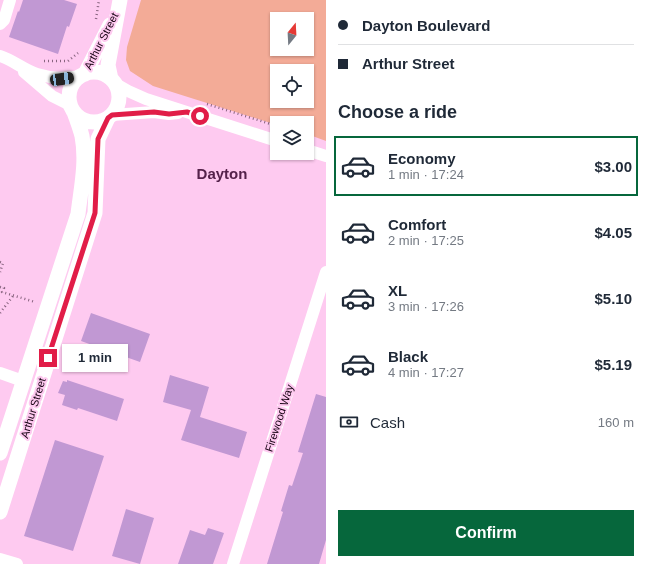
<!DOCTYPE html>
<meta charset="utf-8">
<style>
body{margin:0;font-family:Helvetica,sans-serif;background:#f6f6f7;color:#1f2937;height:100vh;display:flex;flex-direction:column;font-size:15px;white-space:nowrap}
*{box-sizing:border-box;margin:0}
p{font-size:13px;color:#747a83}
.icon{flex:none;width:22px;height:22px;fill:none;stroke:currentColor;stroke-width:2;stroke-linecap:round;stroke-linejoin:round}
.map{position:relative;flex:1;overflow:hidden}
.sheet{display:flex;flex-direction:column;background:#fff;width:320px}
.sheet>*{flex:none}
.guide{display:grid;align-content:center;height:88px;padding:0 12px;background:#fff}
.needle{width:26px;rotate:18deg}
.controls{position:absolute;left:270px;top:12px;display:grid;gap:8px}
.controls a{display:grid;place-items:center;width:44px;height:44px;border-radius:0px;background:#fff;box-shadow:0 1px 3px #0004;font-size:20px}
.end{position:absolute;width:18px;height:18px;margin:-9px;border:5px solid #e11d48;background:#fff;box-shadow:0 0 0 2px #fff}
.from{border-radius:50%}
.bubble{position:absolute;height:28px;border-radius:0px;background:#fff;box-shadow:0 1px 3px #0004;font-size:13px;font-weight:700;line-height:28px;text-align:center}
.car{position:absolute;width:12px;height:24px;margin:-12px -6px;border-radius:5px;box-shadow:0 0 3px 1px #0007;background:linear-gradient(#222 24%,#8ab4d8 0 40%,#222 0 76%,#8ab4d8 0 86%,#222 0)}
.guide b{display:flex;align-items:center;gap:14px;height:38px;font-size:15px}
.guide b+b{border-top:1px solid #e0e1e3}
.guide i{width:10px;height:10px;background:#1f2937}
ul{padding:0;list-style:none}
li{display:flex;align-items:center;gap:12px;height:60px;margin:0 8px 6px;padding:0 4px;border:2px solid transparent;border-radius:0px}
li div{flex:1}
li b{display:block;font-size:15px}
li em{font-style:normal;font-weight:700}
li.on{border-color:#06673c}
li>.icon{width:36px;height:36px;stroke-width:1.5}
h2{padding:0 12px;font-size:18px;line-height:48px}
.pay{display:flex;align-items:center;gap:10px;height:44px;padding:0 12px;font-size:15px}
.pay p{margin-inline-start:auto}
.cta{display:flex;gap:8px;margin-top:auto;padding:8px 12px}
.cta a{flex:1;height:46px;border-radius:0px;background:#06673c;color:#fff;font-size:16px;font-weight:700;line-height:46px;text-align:center}
main{display:flex;flex:1;min-height:0}
.map>svg:first-child{display:block}
.green{fill:#f3ab97;fill-rule:evenodd}
.building{fill:#c198d3}
.lines{fill:none;stroke-linecap:round;stroke-linejoin:round}
.path{stroke:#896580;stroke-width:2.5;stroke-dasharray:1 3;stroke-linecap:butt}
.minor{stroke:#fff;stroke-width:12}
.tertiary{stroke:#fff;stroke-width:15}
.route{stroke:#e11d48;stroke-width:5}
.labels{text-anchor:middle;stroke-width:4;stroke-linejoin:round;paint-order:stroke}
.street-label{font-size:11px;fill:#180414;stroke:#fecaf0}
.district-label{font-size:15px;font-weight:bold;fill:#54214a;stroke:#fecaf0}
</style>
<main>
<div class="map">
<svg width="326" height="564" viewBox="0 0 326 564">
<rect width="100%" height="100%" fill="#fecaf0"/>
<path class="green" d="M141,0h185v141l-19,-7v-11h-30v2l-124,-39 -23,-15 -4,-11 1,-13zM277,19h30v30h-30zM277,71h30v30h-30z"/>
<path class="building" d="M23,0h41l13,4 -8,23 -2,-1 -9,28 -49,-17 9,-26 1,1z
M91,313l59,21 -10,28 -59,-21z
M170,375l39,12 -9,30 47,15 -8,26 -58,-18 10,-30 -28,-8z
M67,380l57,19 -7,22 -39,-13 -1,2 -15,-5 3,-10 -7,-2 5,-12 4,1z
M316,394l10,3v143l-7,24h-52l16,-52 -2,-1 8,-26 3,1 11,-33 -5,-1z
M55,440l49,16 -31,95 -49,-15z
M126,509l28,9 -14,46 -28,-8z
M208,528l16,5 -11,31h-35l12,-34 15,5z"/>
<g class="lines">
<path class="path" d="M96,19l3,-19
M44,61h24l10,-8
M207,104l70,22
M0,262l3,1 -3,9
M0,287l4,1 -2,4 33,10
M0,313l13,-17"/>
<path class="minor" d="M0,24l4,-4 6,-20
M0,56c13,4 24,14 37,18 16,5 29,4 44,2
M24,72l28,24 18,9
M114,83l14,8 18,8 131,42
M112,115l42,-3 15,2 9,-1
M307,150l19,6
M0,373l23,8
M0,559l17,5
M233,564l93,-292"/>
<path class="tertiary" d="M69 97a25 25 0 1 1 50 0a25 25 0 1 1-50 0Z
M85,74l25,-49
M111,79l-3,-14 12,-65
M0,453l78,-239c3,-26 9,-52 4,-78 -2,-8 -5,-16 -8,-24
M0,512l95,-299 3,-74 10,-21"/>
</g>
<g class="lines">
<path class="route" d="M48,358l47,-145 3,-74 10,-21 4,-3 42,-3 15,2 18,-2 13,4"/>
</g>
<g class="labels">
<g class="street-label">
<text transform="translate(101 41) rotate(-63)" y="4">Arthur Street</text>
<text transform="translate(33 408) rotate(-73)" y="4">Arthur Street</text>
<text transform="translate(279 418) rotate(-72)" y="4">Firewood Way</text>
</g>
<g class="district-label">
<text x="222" y="179">Dayton</text>
</g>
</g>
</svg>
<div class="controls">
<a><svg class="needle" viewBox="-14 -14 28 28"><path d="M0-13l5 13h-10z" fill="#e53935"/><path d="M0 13l5-13h-10z" fill="#747a83"/></svg></a>
<a><svg class="icon" aria-label="locate" viewBox="0 0 24 24"><circle cx="12" cy="12" r="6"/><path d="M12 2v4M12 18v4M2 12h4M18 12h4"/></svg></a>
<a><svg class="icon" aria-label="layers" viewBox="0 0 24 24"><path d="M12 4l9 5-9 5-9-5zM3 14l9 5 9-5"/></svg></a>
</div>
<i class="end from" style="left:200px;top:116px"></i>
<i class="end" style="left:48px;top:358px"></i>
<div class="bubble" style="left:62px;top:344px;width:66px">1 min</div>
<i class="car" style="left:62px;top:79px;rotate:82deg"></i>
</div>
<section class="sheet">
<div class="guide">
<b><i class="from"></i>Dayton Boulevard</b>
<b><i></i>Arthur Street</b>
</div>
<h2>Choose a ride</h2>
<ul>
<li class="on"><svg class="icon" aria-label="car" viewBox="0 0 24 24"><path d="M5 17H2v-5l4-1 3-4h7l3 4 3 1v5h-3M9 17h6M6 11h13"/><circle cx="7" cy="17" r="2"/><circle cx="17" cy="17" r="2"/></svg><div><b>Economy</b><p>1 min · 17:24</p></div><em>$3.00</em></li>
<li><svg class="icon" aria-label="car" viewBox="0 0 24 24"><path d="M5 17H2v-5l4-1 3-4h7l3 4 3 1v5h-3M9 17h6M6 11h13"/><circle cx="7" cy="17" r="2"/><circle cx="17" cy="17" r="2"/></svg><div><b>Comfort</b><p>2 min · 17:25</p></div><em>$4.05</em></li>
<li><svg class="icon" aria-label="car" viewBox="0 0 24 24"><path d="M5 17H2v-5l4-1 3-4h7l3 4 3 1v5h-3M9 17h6M6 11h13"/><circle cx="7" cy="17" r="2"/><circle cx="17" cy="17" r="2"/></svg><div><b>XL</b><p>3 min · 17:26</p></div><em>$5.10</em></li>
<li><svg class="icon" aria-label="car" viewBox="0 0 24 24"><path d="M5 17H2v-5l4-1 3-4h7l3 4 3 1v5h-3M9 17h6M6 11h13"/><circle cx="7" cy="17" r="2"/><circle cx="17" cy="17" r="2"/></svg><div><b>Black</b><p>4 min · 17:27</p></div><em>$5.19</em></li>
</ul>
<div class="pay"><svg class="icon" aria-label="cash" viewBox="0 0 24 24"><path d="M3 7h18v10H3z"/><circle cx="12" cy="12" r="2"/></svg>Cash<p>160 m</p></div>
<div class="cta"><a>Confirm</a></div>
</section>
</main>
